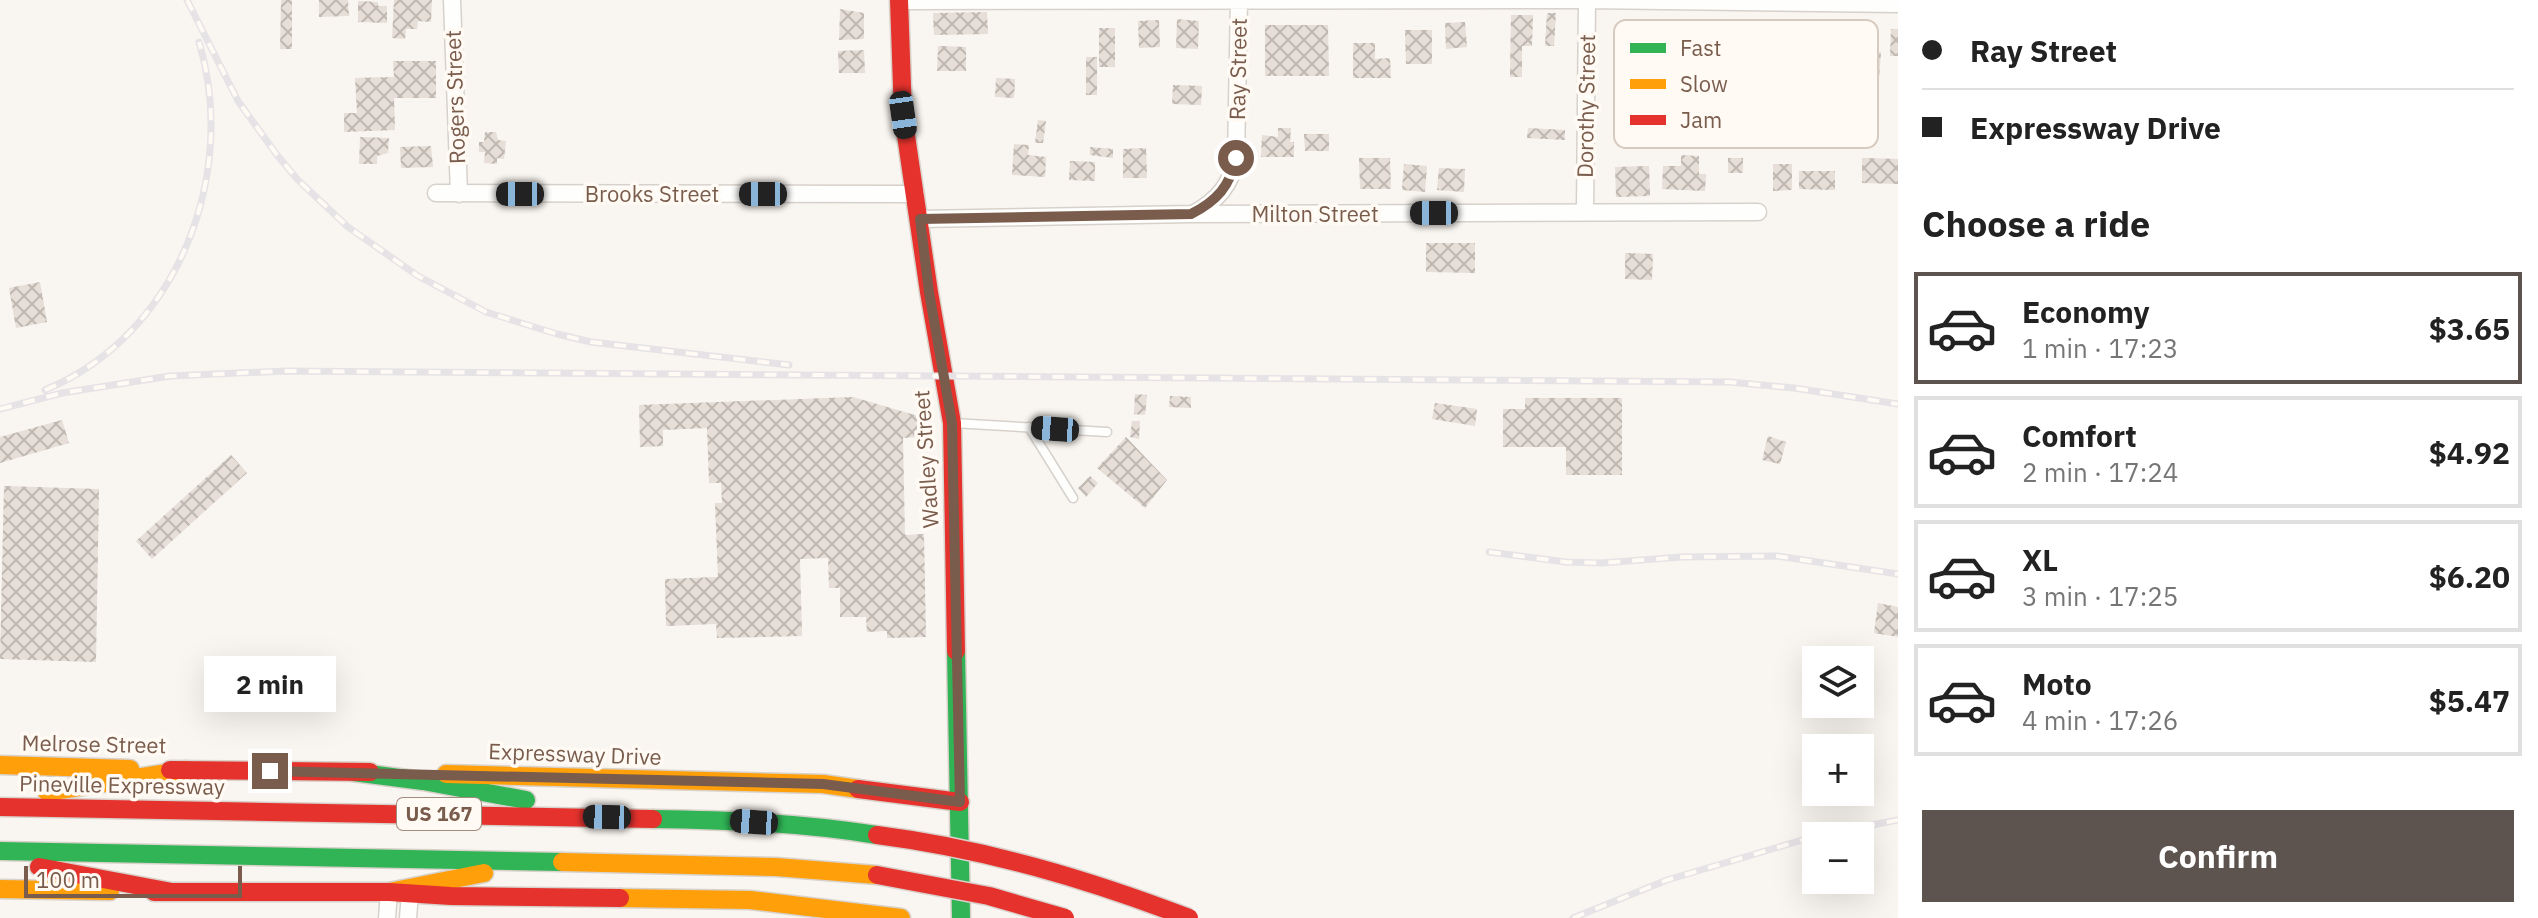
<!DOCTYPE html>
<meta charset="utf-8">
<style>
body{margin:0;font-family:"IBM Plex Sans",sans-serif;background:#f2f2f2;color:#222;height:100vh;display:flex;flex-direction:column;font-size:30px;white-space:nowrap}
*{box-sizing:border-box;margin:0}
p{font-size:26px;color:#767676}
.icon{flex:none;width:44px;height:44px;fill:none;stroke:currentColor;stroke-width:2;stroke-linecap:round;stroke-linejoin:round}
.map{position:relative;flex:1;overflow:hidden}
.sheet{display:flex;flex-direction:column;background:#fff;width:640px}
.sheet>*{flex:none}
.guide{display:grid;align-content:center;height:176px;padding:0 24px;background:#fff}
.fabs{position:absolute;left:1802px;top:646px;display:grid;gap:16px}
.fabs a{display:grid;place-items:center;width:72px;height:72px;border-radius:0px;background:#fff;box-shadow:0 8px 32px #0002;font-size:40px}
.scale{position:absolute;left:24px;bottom:20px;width:218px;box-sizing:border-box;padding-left:8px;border:4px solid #7a5c4d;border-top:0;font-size:22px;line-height:28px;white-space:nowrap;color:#7a5c4d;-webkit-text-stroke:6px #fffaf3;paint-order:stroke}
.end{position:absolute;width:36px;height:36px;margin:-18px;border:10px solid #7a5c4d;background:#fff;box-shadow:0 0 0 4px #fff}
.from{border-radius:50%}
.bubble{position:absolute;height:56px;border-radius:0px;background:#fff;box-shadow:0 8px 32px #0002;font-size:26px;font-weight:800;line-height:56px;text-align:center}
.car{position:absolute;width:24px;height:48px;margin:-24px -12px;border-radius:10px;box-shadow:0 0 6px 2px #0007;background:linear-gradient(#222 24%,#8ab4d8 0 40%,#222 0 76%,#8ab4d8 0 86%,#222 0)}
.guide b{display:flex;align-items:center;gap:28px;height:76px;font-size:30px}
.guide b+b{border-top:2px solid #e0e0e0}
.guide i{width:20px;height:20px;background:#222}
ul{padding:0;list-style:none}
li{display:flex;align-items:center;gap:24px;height:112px;margin:0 16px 12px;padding:0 8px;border:4px solid #e0e0e0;border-radius:0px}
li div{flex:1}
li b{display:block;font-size:30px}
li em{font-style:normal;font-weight:800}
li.current{border-color:#5d544f}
li>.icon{width:72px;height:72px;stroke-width:1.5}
h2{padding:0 24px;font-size:36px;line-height:96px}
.primary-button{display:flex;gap:16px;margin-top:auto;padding:16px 24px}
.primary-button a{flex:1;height:92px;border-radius:0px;background:#5d544f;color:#fff;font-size:32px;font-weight:800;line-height:92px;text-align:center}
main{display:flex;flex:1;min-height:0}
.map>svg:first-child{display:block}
.building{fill:url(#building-cross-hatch)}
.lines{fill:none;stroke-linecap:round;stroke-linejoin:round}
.lane-casing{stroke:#d7d1cb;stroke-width:11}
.street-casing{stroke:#d7d1cb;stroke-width:19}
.fast-casing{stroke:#d9d2cb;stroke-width:21}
.slow-casing{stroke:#d9d2cb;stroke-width:21}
.jam-casing{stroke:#d9d2cb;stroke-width:21}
.lane{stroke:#fefefd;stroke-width:8}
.street{stroke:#fefefd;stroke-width:16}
.fast{stroke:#30b455;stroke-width:18}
.slow{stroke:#ff9f0a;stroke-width:18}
.jam{stroke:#e5322d;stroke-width:18}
.rail-casing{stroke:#e6e3e7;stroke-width:7}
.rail{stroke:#fffaf3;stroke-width:4;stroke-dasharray:12;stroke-linecap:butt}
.jam-bridge-casing{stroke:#dad1cc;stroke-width:21;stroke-linecap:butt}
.jam-bridge{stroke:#e5322d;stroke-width:18}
.route{stroke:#7a5c4d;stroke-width:10}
.labels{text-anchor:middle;stroke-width:7;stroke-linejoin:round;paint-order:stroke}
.shield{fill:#fffaf3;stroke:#a28b7f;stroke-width:2}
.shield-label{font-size:20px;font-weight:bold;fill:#7a5c4d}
.street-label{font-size:22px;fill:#7a5c4d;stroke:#fffaf3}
.key{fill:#fffaf3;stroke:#d7cbc1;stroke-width:2}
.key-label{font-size:22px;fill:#7a5c4d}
</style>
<main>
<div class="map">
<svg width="1898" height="918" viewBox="0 0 1898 918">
<defs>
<pattern id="building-cross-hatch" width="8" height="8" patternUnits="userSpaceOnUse" patternTransform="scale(2)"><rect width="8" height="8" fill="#e6ded7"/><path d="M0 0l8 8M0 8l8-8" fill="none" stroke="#bfb7b1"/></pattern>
</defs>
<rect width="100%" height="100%" fill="#f9f5f0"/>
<path class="building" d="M281,0h11v49h-12z
M319,0h29l1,16 -30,1z
M394,0h38l-1,22 -13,-1 -1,8h-11l-1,10 -13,-1z
M358,1l20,1v4h9v17l-29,-1z
M840,9l24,4v26l-25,1z
M987,12l1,22 -54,1 -1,-22z
M1547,13h9l-2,33h-9z
M1511,15h22l-1,31h-10v31h-12z
M1177,19l22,2 -1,28 -22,-1z
M1159,20l1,27 -21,1 -1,-27z
M1465,22l2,25 -21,2 -1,-26z
M1265,25h63l1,51h-64z
M1099,28h16v39h-16z
M1891,29h7v27h-8z
M1405,30h27v34h-26z
M1353,43h22v16l15,-1 1,20h-38z
M1860,43h15l-1,9h7l-2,27 -5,-1v-13l-28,-1 1,-19 13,1z
M938,46l28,1v24h-29z
M864,50l1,23h-26l-1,-22z
M1086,57h11v38h-11z
M393,61h43v37h-42l1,32 -51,2v-19h13l-2,-35 39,-1z
M996,78l19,1 -1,19 -19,-1z
M1173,85l29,1 -1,19 -29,-1z
M1038,120l8,1 -3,22h-8z
M1278,128h13l-1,14h4v15h-33l1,-22 16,2z
M1528,128l37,2v10l-38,-2z
M485,132h11l2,8 8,1 -2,18 -7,-1v6l-13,-1 1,-11h-6v-10h5z
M1304,134h25v17h-24z
M360,137l29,1 -1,15 -11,3v8h-18z
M1014,144l15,1 -1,10 18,2 -1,20 -33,-2z
M431,146l2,21 -32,1 -1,-21z
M1090,147l23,2v9l-23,-3z
M1146,148l1,30h-24v-29z
M1681,155l18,1v18h7l-1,17 -43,-2 1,-23h18z
M1359,158h31l1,31h-31z
M1728,158h15v15h-15z
M1862,158l36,1v25l-36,-1z
M1070,161l25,1v19l-26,-1z
M1404,164l23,2 -2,26 -23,-2z
M1773,164h19v26l-19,1z
M1649,166l1,30 -34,1 -1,-30z
M1439,168l26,1 -1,23 -27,-2z
M1799,171h36v19l-36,-1z
M1426,243h49v30l-49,-1z
M1625,253l28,1 -1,26 -27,-1z
M40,282l7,40 -31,6 -7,-40z
M1135,394l12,1 -2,20 -11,-1z
M1170,396l21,1v11l-22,-1z
M853,397l65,19 1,21 -16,1 2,97 19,-1 2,103 -39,1v-7l-20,1 -1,-15h-26v-29h-11l-1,-30 -28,1 2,77 -85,2 -1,-14 -50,2 -1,-47 53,-2 -3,-74h7l-1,-20h-12l-2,-55 -44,2v16l-23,1 -1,-42z
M1525,398h97v77h-56v-28h-63v-38h22z
M1435,403l42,6 -2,17 -43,-7z
M62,420l7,23 -69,20v-26z
M1132,421h8l-1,18 -9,-2z
M1768,436l18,6 -6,22 -18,-4z
M1126,437l41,43 -22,28 -48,-40z
M231,455l16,18 -95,86 -16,-18z
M1090,476l8,7 -12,14 -8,-9z
M4,486l95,3 -3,173 -96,-3z
M1878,603l20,4v30l-24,-4z"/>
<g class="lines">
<defs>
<path id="lane" d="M953,423l154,9
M1029,427l44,71"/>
<path id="street" d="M452,0l7,194
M899,1l688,-1 311,4
M436,193l480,1
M1585,212l2,-212
M1193,214c25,-14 38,-29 43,-56l3,-158
M920,219l271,-5 567,-2
M387,918l2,-26
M408,918l2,-25"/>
<path id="fast" d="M956,651l5,267
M353,772l70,9 103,19
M653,819c75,1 150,4 224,16
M0,851l562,11"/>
<path id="slow" d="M0,765l130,4
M446,774l377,10 35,5
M47,792l139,-22
M562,862l214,5 101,8
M0,889l110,2
M389,892l95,-19
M620,898l130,2 151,18"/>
<path id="jam" d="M899,0l4,115 26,177 23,131 4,228
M170,770l200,2
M858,789l102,13
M0,807l653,12
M39,867l133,25
M154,892h235l62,4 169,2"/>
</defs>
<use href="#lane" class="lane-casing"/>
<use href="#street" class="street-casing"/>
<use href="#fast" class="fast-casing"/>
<use href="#slow" class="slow-casing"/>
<use href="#jam" class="jam-casing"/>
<use href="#lane" class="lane"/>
<use href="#street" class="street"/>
<use href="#fast" class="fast"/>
<use href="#slow" class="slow"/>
<use href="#jam" class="jam"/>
<defs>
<path id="rail" d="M187,0l51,101 39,54 21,25 50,47 70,49 68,36 71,22 34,8 198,23
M45,390c132,-54 194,-215 154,-348
M0,409l62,-16 108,-17 116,-5 1443,11 65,6 104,16
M1489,552l77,10 35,1 81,-6 95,-1 121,18
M1816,836l82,-16
M1573,918l94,-38 149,-44"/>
</defs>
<use href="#rail" class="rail-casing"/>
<use href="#rail" class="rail"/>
<defs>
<path id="jam-bridge" d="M877,835c109,14 210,44 312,83
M877,875l112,21 76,22"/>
</defs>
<use href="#jam-bridge" class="jam-bridge-casing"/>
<use href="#jam-bridge" class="jam-bridge"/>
</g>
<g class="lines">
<path class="route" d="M270,771l553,13 137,18 -8,-379 -23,-131 -9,-73 271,-5c26,-13 39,-28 45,-56"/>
</g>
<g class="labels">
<rect class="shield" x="397" y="798" width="84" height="32" rx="6"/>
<g class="shield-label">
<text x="439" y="821">US 167</text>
</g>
<g class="street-label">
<text transform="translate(1238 69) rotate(-89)" y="8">Ray Street</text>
<text transform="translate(455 97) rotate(-92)" y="8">Rogers Street</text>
<text transform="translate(1586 106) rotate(-89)" y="8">Dorothy Street</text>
<text x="652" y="202">Brooks Street</text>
<text x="1315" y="222">Milton Street</text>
<text transform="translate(926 459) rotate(-94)" y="8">Wadley Street</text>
<text transform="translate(94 744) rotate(1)" y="8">Melrose Street</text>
<text transform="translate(575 754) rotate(2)" y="8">Expressway Drive</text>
<text transform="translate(122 785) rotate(1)" y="8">Pineville Expressway</text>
</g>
</g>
<rect x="1614" y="20" width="264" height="128" rx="12" class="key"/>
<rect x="1630" y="43" width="36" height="10" fill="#30b455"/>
<rect x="1630" y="79" width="36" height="10" fill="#ff9f0a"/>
<rect x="1630" y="115" width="36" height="10" fill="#e5322d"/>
<g class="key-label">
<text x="1680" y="56">Fast</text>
<text x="1680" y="92">Slow</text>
<text x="1680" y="128">Jam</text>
</g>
</svg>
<div class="fabs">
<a><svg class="icon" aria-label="layers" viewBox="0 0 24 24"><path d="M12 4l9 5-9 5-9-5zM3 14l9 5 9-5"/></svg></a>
<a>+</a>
<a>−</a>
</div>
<div class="scale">100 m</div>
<i class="end from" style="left:1236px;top:158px"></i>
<i class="end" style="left:270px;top:771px"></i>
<div class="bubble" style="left:204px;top:656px;width:132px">2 min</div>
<i class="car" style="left:903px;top:115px;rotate:172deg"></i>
<i class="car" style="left:520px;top:194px;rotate:270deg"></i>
<i class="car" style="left:763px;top:194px;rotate:270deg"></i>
<i class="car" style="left:1434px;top:213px;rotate:270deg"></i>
<i class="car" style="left:1055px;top:429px;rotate:274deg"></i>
<i class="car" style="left:607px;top:817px;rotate:271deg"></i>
<i class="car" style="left:754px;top:822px;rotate:274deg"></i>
</div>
<section class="sheet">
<div class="guide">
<b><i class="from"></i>Ray Street</b>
<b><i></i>Expressway Drive</b>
</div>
<h2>Choose a ride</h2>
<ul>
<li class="current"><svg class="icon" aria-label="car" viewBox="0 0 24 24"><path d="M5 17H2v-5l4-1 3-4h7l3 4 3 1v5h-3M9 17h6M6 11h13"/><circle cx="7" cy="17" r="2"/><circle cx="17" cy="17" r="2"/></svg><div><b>Economy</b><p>1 min · 17:23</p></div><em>$3.65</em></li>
<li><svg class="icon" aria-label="car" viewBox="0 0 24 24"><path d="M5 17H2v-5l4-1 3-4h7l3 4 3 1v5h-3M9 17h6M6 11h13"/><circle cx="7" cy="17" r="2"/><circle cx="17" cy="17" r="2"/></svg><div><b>Comfort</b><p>2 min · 17:24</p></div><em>$4.92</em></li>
<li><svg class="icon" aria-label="car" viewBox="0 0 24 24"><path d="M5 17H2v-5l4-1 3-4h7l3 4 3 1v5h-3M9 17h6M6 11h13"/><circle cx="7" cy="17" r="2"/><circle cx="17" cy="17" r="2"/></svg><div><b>XL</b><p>3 min · 17:25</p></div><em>$6.20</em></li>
<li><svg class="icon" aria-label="car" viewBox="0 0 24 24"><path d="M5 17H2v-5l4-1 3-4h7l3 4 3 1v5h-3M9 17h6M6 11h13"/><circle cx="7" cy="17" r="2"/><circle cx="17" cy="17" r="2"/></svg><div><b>Moto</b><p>4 min · 17:26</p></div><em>$5.47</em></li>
</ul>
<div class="primary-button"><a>Confirm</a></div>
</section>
</main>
